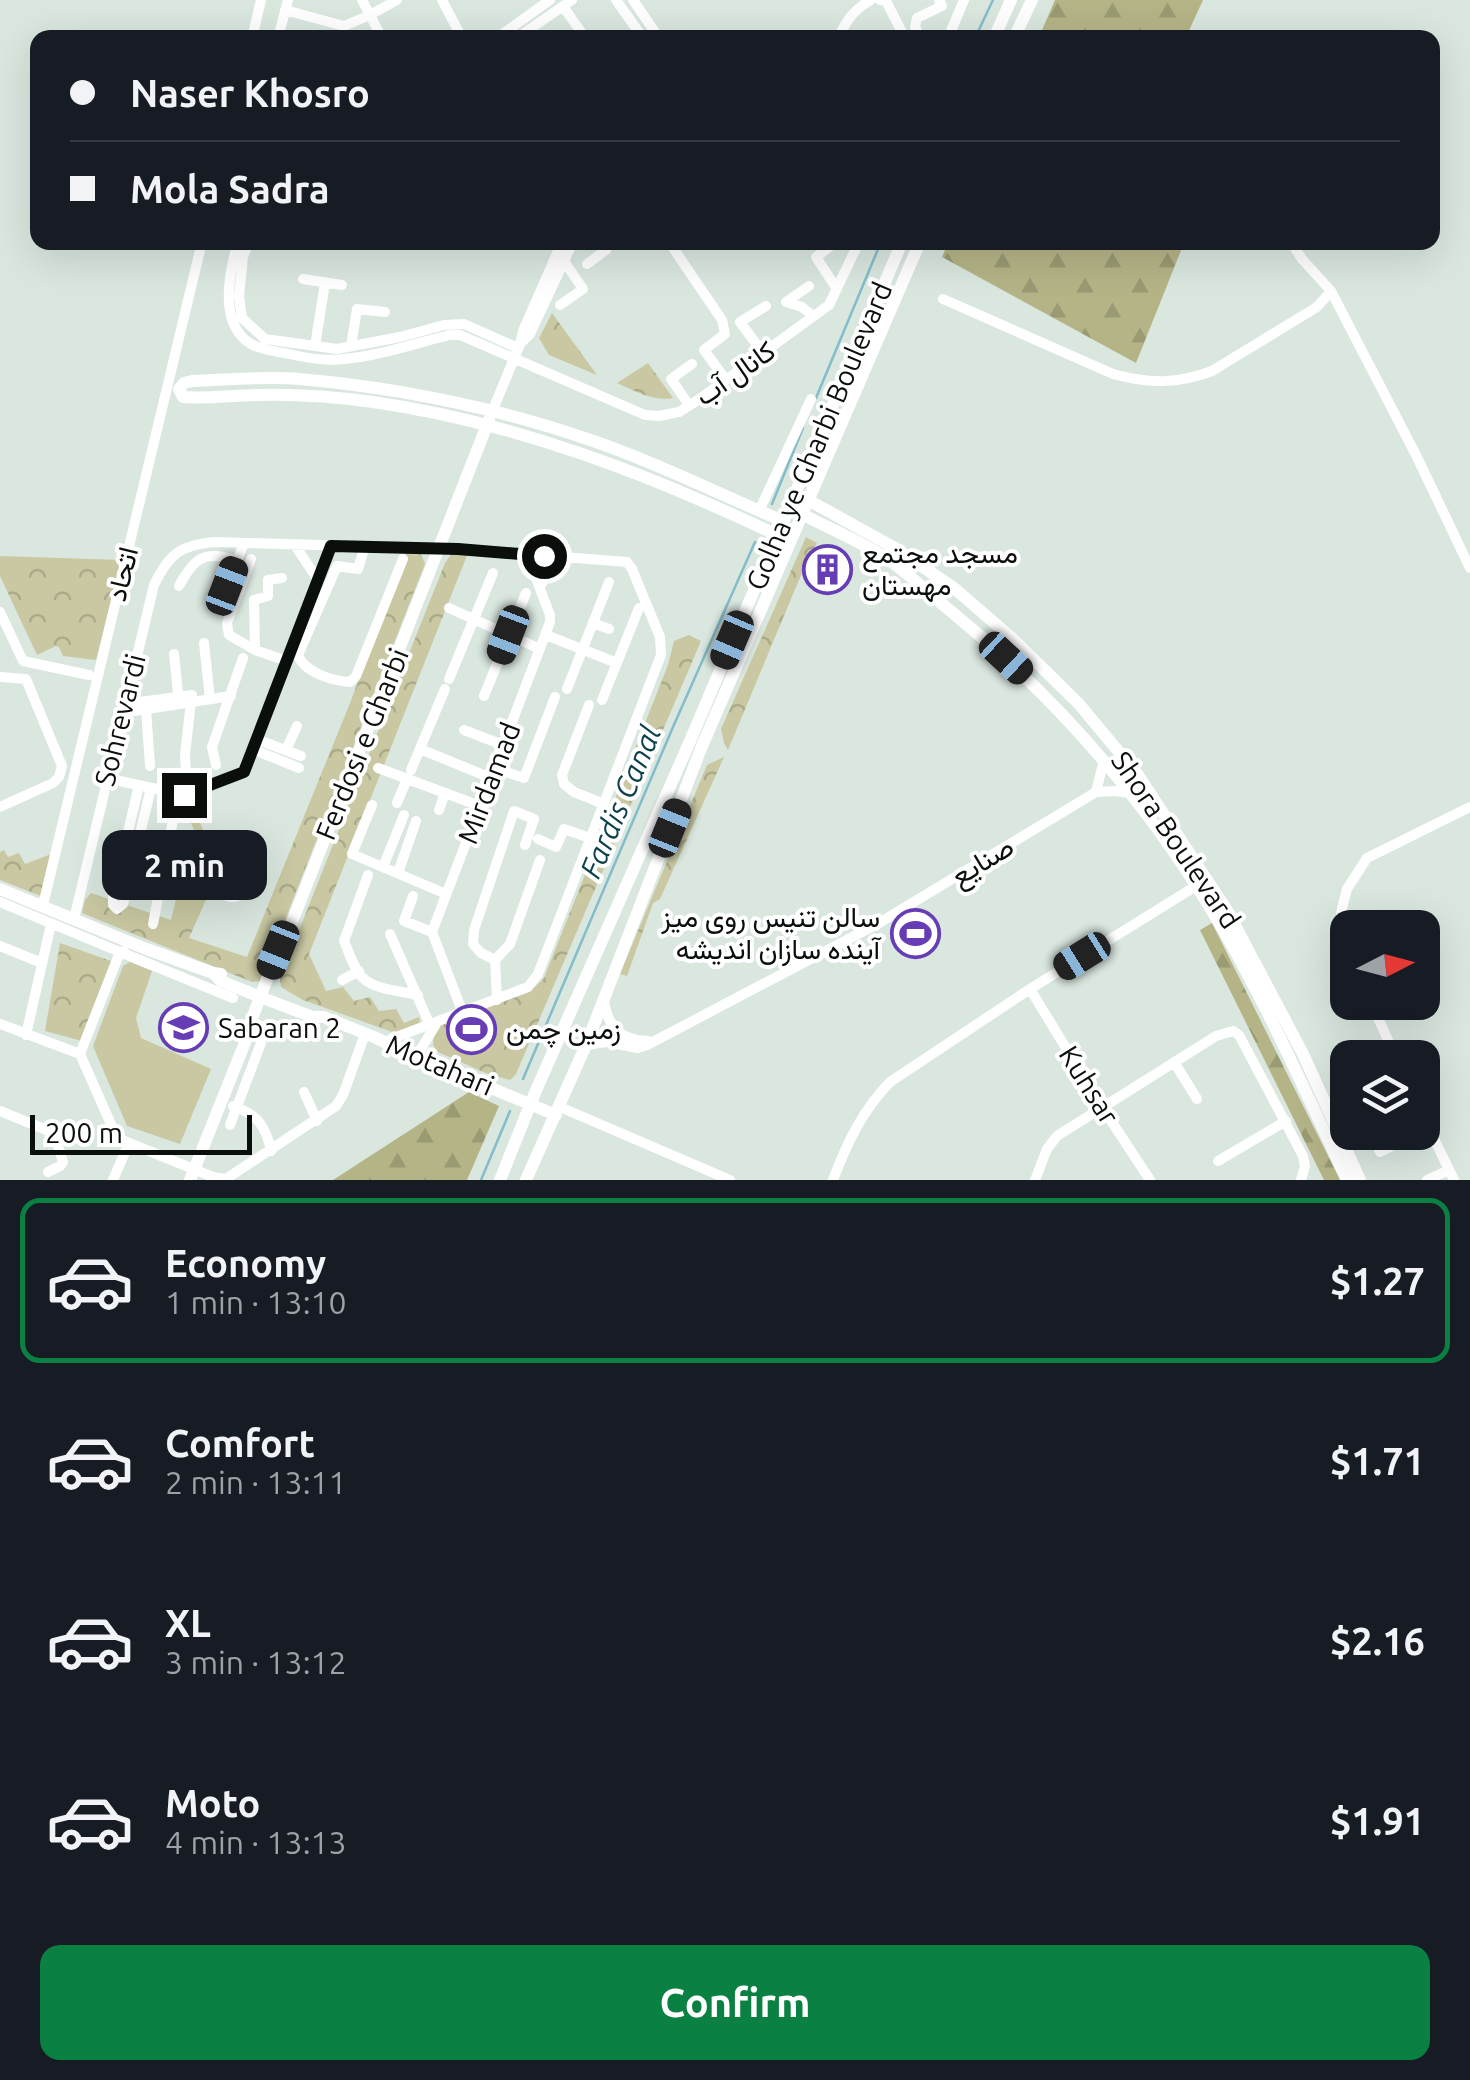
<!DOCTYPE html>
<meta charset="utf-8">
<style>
body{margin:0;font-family:Ubuntu,Vazirmatn,sans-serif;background:#242831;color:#f1f3f6;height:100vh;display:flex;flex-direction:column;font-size:38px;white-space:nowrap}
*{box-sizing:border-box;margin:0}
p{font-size:32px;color:#9ea1a6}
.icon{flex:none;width:55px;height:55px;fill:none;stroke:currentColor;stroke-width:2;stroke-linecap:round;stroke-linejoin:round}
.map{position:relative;height:1180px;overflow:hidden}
.sheet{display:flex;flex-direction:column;background:#171b24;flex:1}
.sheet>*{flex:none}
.hud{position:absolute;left:30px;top:30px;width:1410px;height:220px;border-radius:20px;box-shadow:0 10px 40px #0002;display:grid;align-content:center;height:220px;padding:0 40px;background:#171b24}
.needle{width:65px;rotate:84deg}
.buttons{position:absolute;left:1330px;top:910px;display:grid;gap:20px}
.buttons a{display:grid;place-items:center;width:110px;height:110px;border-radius:20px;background:#171b24;box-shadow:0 10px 40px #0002;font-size:50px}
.scale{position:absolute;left:30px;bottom:25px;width:222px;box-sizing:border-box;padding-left:10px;border:5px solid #0a0f0c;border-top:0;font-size:28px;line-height:35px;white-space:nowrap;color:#0a0f0c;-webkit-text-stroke:8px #fff;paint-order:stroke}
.end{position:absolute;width:45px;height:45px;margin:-22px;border:12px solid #0a0f0c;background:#fff;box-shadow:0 0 0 5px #fff}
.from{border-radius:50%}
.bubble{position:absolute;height:70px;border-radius:20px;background:#171b24;box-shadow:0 10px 40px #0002;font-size:32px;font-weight:600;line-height:70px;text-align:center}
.car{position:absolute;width:30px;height:60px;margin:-30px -15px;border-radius:12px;box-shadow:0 0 8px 2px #0007;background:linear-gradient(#222 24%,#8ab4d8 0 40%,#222 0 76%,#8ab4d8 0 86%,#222 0)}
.hud b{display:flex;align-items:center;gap:35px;height:95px;font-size:38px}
.hud b+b{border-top:2px solid #363941}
.hud i{width:25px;height:25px;background:#f1f3f6}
ul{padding:18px 0 0;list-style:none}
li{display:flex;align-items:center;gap:30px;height:165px;margin:0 20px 15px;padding:0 20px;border:5px solid transparent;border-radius:20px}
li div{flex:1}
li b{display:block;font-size:38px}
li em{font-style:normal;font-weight:600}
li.current{border-color:#0b8043}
li>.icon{width:90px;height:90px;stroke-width:1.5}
.primary-button{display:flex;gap:20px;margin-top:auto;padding:20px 40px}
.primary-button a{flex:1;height:115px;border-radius:20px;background:#0b8043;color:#fff;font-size:40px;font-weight:600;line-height:115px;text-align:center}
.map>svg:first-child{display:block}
.forest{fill:url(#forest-firs)}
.park{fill:url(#park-crowns)}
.pitch{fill:#c9c8a2}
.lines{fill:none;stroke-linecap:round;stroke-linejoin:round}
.stream{stroke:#83bdca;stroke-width:2.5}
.minor{stroke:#fff;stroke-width:10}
.major{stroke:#fff;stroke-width:12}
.route{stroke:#0a0f0c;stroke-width:12}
.labels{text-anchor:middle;stroke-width:8;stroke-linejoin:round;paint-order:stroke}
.street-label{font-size:28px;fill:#0a0f0c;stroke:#fff}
.poi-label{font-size:28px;fill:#0a0f0c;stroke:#fff;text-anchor:start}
.water-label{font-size:30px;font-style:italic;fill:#0c414b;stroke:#fff}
</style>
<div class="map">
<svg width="1470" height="1180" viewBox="0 0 1470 1180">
<defs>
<pattern id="forest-firs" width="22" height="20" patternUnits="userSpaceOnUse" patternTransform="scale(2.5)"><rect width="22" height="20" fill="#b5b487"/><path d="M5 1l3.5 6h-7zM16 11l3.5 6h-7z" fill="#9a9a73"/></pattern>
<pattern id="park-crowns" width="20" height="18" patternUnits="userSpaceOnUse" patternTransform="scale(2.5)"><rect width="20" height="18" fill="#c9c8a2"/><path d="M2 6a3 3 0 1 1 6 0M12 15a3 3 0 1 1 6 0" fill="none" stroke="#abab8a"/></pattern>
</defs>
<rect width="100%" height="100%" fill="#d9e7df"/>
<path class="forest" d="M1055,0h148l-17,37h-147z
M948,243v-1l236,1 -48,120 -194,-106z
M1212,923l128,257h-16l-124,-250z
M469,1092l30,14 -32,74h-134z"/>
<path class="park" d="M552,313l45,62 -48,-20 -10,-17z
M648,363l25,35c-19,4 -38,-7 -56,-15z
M806,537l11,6 -16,32 -73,175 -4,-7 -3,-14z
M415,552l6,2 4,10 -164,417 -9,1 -170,-69 3,-13 6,-7 80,27 7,-29 14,1 12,-40 -22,-49 7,-7 29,70 -5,18 -24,54 58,19 103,-254 56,-150z
M452,553h16l-159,401 17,37 17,-4 11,14 16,-4 9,14 17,-2 8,14 15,-6 1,6 -25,10 -92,-33 -22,-13 -1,-9 165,-415z
M0,556l121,4 -25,100 -33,-4 -4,-9 -3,-1 -19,9 -37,-79z
M689,635l12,6 -185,433 -6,6 -22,-6 -50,-22 -5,-7 1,-13 8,-8 93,-37 9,-9 124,-313 6,-24z
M724,757l-64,142 -7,4 -26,73 -7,-2 87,-209z
M4,850l4,7 11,-4 6,11 29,-11 -13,43 -41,-16v-28z
M60,943l51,18 -29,80 -37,-10z"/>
<path class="pitch" d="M130,962l22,9 -16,47 5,20 70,31 -31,75 -53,-18 -34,-80 30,-80z
M488,1010l8,20 -43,19 -7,-21z"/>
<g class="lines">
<path class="stream" d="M975,38l18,-38
M816,398l65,-156
M772,504l31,-76
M523,1079l150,-352 82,-185
M481,1180l29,-69"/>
<path class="minor" d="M362,0l20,38
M442,0l20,38
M616,0l27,38
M633,0l26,38
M880,0l6,1 19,37
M563,6l22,32
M285,10l59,16 26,-11 27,-15
M252,38l9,-38
M278,38l10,-38
M497,38l53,-38
M517,38l55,-38
M775,38l15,-3 14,3
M838,38c9,-18 15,-28 33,-38
M921,38l-6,-11 2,-9 25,-12 -3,-6
M948,38l16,-38
M238,242c-9,31 -20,82 13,102 11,6 26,8 38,10 17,4 37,7 55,5 35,-3 72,-16 106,-24h10l185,80 14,1 20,-4 22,-14 128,-93 30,-63
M249,242l-6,15 -4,39 3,22 23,21 72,10 63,-12 44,-12 20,-1 54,24
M669,242l53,78 3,14 -21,16 22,30
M836,242l-20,15 21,32
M1291,242l11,17 29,32 85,164 54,113
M587,264l19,-14 -4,-8
M303,279l39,6
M809,286l-23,16 16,5 11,9
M943,299l170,75c36,10 65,10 99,-3l105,-64 14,-16
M560,305l23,-16 -19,-28
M521,343l9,-9 43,-92
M315,346l10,-63
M351,346l6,-37 28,3
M763,353l-23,-31 26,-16
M689,405l-18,-26 21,-15
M492,412l28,-68 3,-13 39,-89
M759,511l52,-112
M294,544l24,36
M365,546l-7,23 -21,-3 -39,89c6,17 34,26 52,27l6,-6 47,-117
M251,559l-24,64 2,12 26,15 32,11
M179,586c15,-28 26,-37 58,-25
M227,586l17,-43
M540,586l20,-29
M449,608l91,41
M0,612l23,49 66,14
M593,623l16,6
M546,635l71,28
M204,643l6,56
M255,650l-1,-50 14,-4v-16l14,-2
M174,654l5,49
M0,677l26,2 36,87 -3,11 -6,6 -53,24
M449,679l44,-106
M567,689l42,-107
M484,696l42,-103
M602,700l37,-92
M124,704l68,-9
M589,705l-27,70 2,9 10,8 30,12
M146,709l4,57
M121,713l110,-17
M464,730l39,15
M256,739l45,17
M252,749l47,19
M420,749l71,29
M286,750l11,-24
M216,765l-4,-18 31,-89
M378,768l102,38
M494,768l30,10 31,-81
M411,770l34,-81
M186,775l-1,-21 6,-52
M106,778l78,17 60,-24 87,-225
M139,785l-26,111v9l4,4 6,-5 28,-116
M1096,792l8,-32
M397,803l10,-24
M372,805l-20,49 94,40
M439,810l6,-17
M538,839l18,8 8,-18 26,9
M135,857l29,8
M383,867l21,-52
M132,869l30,7
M219 884a13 13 0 1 1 26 0a13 13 0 1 1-26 0Z
M398,873l18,-52
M368,875l-24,66c5,11 10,29 19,37 12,12 39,13 55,17
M413,896l-9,25 28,11
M0,902l120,50 4,-1
M43,905l159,-663
M74,919l80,-334c15,-31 26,-40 61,-43l243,7 169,13 5,7 28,68 1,18 -123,319 -10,13 -137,52 -3,6
M153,924l25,-130
M390,934l39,89
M0,946l42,17
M1348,951l-9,-18 3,-25 5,-19 20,-31 103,-51
M495,960l-14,-7 -8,-9 1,-14 40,-119 20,8 -9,26
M342,980l17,-9
M1030,989l72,118 48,73
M497,1000l-2,-40 15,-16 30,-84
M604,1001c4,27 17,39 44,40
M1371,1002l25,56
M462,1011l-30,-79 118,-310v-7l-23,-60
M0,1024l80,30 37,84 96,39 13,2 110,-73 7,-11 22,-61
M26,1035l25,-111
M586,1045l20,-3 32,6 9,-3 232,-122 217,-131 19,-1 16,2
M80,1054l40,-102 113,46
M416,1057l22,-36
M1174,1062l23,37
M1348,1079l-11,-23 15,-6 4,8
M304,1092l13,29
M1325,1104h23
M233,1106c24,8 33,20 38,45
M560,1107l170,73
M0,1111l54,22 9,29 -3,4 -12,6
M1422,1114l32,66
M230,1125l31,-82
M1337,1131l3,-8 8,-7
M1371,1132l9,20 17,-9 -5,-11
M1218,1161l68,-40
M113,1180l16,-37
M833,1180c14,-37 29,-69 57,-98l140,-93 166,-103
M1035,1180l12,-31 10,-13 159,-100 17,-5 6,4 64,121 2,10 -4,14
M1427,1180l22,-10"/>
<path class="major" d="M994,38l17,-38
M1014,38l18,-38
M808,500l87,48 59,40 59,51 66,65 59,71 90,137 75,142 57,126
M802,514c28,15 60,28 87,46 22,16 43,36 64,53 102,84 189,183 258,296 52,86 93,180 136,271
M777,535c-128,-61 -263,-113 -404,-133 -37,-5 -76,-8 -114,-7 -25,0 -51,4 -76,2l-4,-8 5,-6 8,-2c35,-1 72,-5 107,-2 102,9 204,30 300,64 63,22 122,52 184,78
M0,889l144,59 69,25 8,1
M213,973l8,8 39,16 53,20h11l50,20 42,20 140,58
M190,1180l56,-140 2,-11 30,-79 7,-10 204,-520
M500,1180l34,-85 156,-354 212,-499
M526,1180l60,-135 116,-299 218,-504"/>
</g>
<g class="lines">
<path class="route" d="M184,795l60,-23 87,-226 127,3 86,7"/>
</g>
<defs>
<symbol id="building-ring" viewBox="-11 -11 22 22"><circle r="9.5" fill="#fff" stroke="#673db5" stroke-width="1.5"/><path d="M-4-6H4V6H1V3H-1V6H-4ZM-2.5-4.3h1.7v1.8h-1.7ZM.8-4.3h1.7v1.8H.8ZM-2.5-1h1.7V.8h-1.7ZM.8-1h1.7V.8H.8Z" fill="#673db5"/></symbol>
<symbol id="stadium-ring" viewBox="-11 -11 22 22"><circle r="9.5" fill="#fff" stroke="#673db5" stroke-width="1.5"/><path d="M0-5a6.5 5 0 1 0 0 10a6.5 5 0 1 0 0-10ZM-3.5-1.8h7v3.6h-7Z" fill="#673db5"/></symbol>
<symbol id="school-ring" viewBox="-11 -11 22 22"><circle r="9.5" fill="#fff" stroke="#673db5" stroke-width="1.5"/><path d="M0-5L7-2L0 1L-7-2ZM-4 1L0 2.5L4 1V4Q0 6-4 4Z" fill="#673db5"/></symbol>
</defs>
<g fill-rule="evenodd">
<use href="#building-ring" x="800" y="542" width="55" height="55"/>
<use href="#stadium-ring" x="888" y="906" width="55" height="55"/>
<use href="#school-ring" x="156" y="1000" width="55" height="55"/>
<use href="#stadium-ring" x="444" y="1002" width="55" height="55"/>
</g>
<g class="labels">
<g class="street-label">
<text transform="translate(735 373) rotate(-35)" y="10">کانال آب</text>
<text transform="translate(819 436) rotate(-67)" y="10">Golha ye Gharbi Boulevard</text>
<text transform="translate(122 574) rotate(-76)" y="10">اتحاد</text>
<text transform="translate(120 720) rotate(-76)" y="10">Sohrevardi</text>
<text transform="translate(362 744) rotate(-68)" y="10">Ferdosi e Gharbi</text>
<text transform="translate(489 783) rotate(-69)" y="10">Mirdamad</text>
<text transform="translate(1176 840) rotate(56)" y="10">Shora Boulevard</text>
<text transform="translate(982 861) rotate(-31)" y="10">صنایع</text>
<text transform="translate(440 1065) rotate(23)" y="10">Motahari</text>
<text transform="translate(1089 1085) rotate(58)" y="10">Kuhsar</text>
</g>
<g class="poi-label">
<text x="862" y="563">مسجد مجتمع<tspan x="862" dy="32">مهستان</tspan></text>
<text x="880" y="927" text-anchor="end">سالن تنیس روی میز<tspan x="880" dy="32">آینده سازان اندیشه</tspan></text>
<text x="218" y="1038">Sabaran 2</text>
<text x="506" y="1039">زمین چمن</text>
</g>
<g class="water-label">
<text transform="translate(621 802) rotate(-67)" y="10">Fardis Canal</text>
</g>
</g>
</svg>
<div class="buttons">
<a><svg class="needle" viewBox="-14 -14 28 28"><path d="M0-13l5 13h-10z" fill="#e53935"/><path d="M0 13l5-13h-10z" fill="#9ea1a6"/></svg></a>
<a><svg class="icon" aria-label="layers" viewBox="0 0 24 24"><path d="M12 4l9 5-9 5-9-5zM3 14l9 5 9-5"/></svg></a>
</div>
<div class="scale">200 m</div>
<i class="end from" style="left:544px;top:556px"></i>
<i class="end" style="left:184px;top:795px"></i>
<div class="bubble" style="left:102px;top:830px;width:165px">2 min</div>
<i class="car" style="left:227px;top:586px;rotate:21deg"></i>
<i class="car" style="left:508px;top:635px;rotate:201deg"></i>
<i class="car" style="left:732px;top:640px;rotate:203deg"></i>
<i class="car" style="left:1006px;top:658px;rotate:133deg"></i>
<i class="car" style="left:670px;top:828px;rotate:22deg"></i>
<i class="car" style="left:278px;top:950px;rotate:202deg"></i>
<i class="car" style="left:1082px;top:956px;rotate:238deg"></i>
<div class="hud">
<b><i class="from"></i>Naser Khosro</b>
<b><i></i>Mola Sadra</b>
</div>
</div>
<section class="sheet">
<ul>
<li class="current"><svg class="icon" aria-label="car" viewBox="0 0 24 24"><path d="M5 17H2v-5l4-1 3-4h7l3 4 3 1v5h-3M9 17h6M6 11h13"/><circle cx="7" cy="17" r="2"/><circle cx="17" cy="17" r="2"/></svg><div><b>Economy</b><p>1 min · 13:10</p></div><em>$1.27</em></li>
<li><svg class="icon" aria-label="car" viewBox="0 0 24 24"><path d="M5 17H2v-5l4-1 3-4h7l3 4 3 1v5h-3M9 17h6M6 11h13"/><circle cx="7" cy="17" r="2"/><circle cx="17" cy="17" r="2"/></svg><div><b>Comfort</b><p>2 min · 13:11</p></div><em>$1.71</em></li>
<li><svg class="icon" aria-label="car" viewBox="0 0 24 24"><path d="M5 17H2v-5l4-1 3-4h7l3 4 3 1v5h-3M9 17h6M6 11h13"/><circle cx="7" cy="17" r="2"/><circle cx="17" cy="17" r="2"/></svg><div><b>XL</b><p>3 min · 13:12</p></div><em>$2.16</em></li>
<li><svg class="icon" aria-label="car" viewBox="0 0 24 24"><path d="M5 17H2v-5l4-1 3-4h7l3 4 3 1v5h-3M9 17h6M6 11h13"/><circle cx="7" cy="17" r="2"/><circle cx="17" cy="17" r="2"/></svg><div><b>Moto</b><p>4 min · 13:13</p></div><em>$1.91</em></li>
</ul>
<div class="primary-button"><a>Confirm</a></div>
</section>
